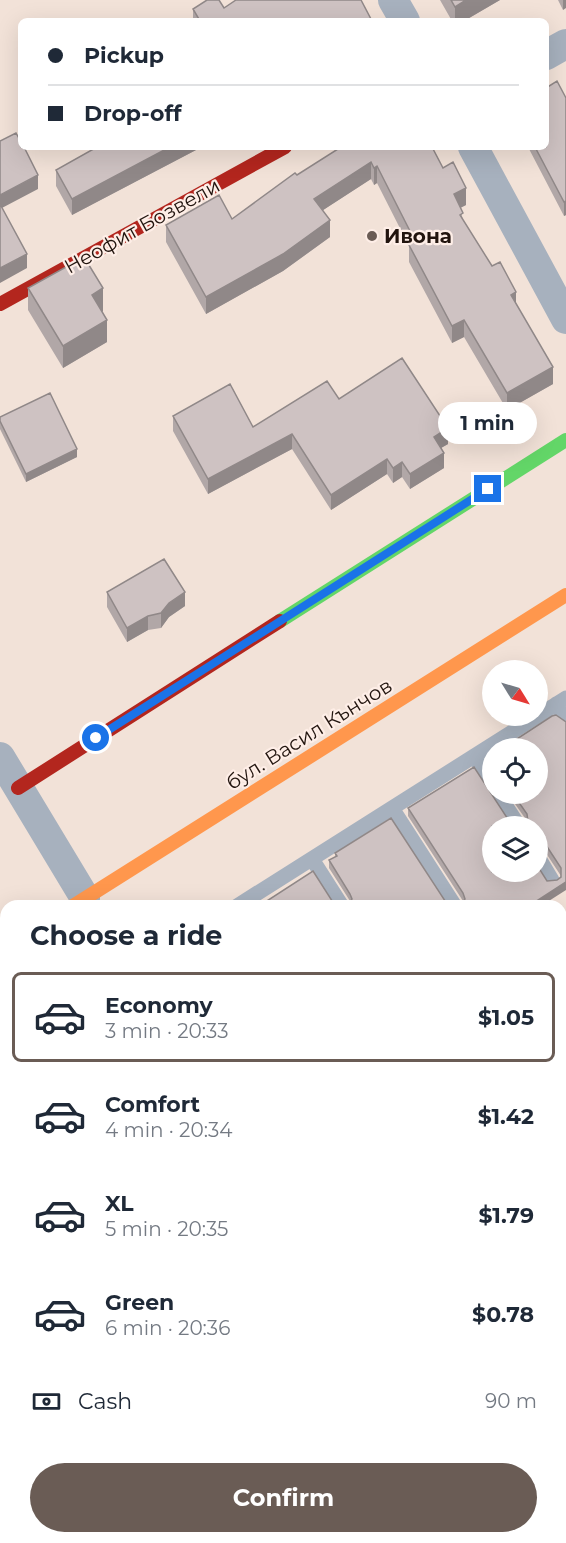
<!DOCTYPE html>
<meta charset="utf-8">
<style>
body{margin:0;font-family:Montserrat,sans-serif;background:#f2f2f3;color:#1f2937;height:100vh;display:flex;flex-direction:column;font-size:22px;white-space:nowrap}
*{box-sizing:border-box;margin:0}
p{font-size:20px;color:#747a83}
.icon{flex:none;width:33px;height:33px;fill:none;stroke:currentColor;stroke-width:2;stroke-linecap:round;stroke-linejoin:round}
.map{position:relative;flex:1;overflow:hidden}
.panel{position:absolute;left:0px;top:900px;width:567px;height:644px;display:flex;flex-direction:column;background:#fff;border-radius:18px 18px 0 0;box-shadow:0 6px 24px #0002}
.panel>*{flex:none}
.banner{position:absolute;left:18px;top:18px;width:531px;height:132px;border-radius:9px;box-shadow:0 6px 24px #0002;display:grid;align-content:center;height:132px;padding:0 30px;background:#fff}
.needle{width:39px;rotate:127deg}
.buttons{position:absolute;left:482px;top:660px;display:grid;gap:12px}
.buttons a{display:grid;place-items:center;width:66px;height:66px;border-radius:50%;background:#fff;box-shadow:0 6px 24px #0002;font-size:30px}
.end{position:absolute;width:27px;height:27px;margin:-14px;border:8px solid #1a73e8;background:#fff;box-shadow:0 0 0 3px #fff}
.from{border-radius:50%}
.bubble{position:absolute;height:42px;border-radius:21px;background:#fff;box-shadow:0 6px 24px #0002;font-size:20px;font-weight:700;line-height:42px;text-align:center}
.banner b{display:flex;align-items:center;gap:21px;height:57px;font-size:22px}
.banner b+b{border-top:2px solid #e0e1e3}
.banner i{width:15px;height:15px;background:#1f2937}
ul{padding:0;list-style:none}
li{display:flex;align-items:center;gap:18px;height:90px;margin:0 12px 9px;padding:0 18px;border:3px solid transparent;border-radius:9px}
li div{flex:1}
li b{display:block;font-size:22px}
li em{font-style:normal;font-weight:700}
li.current{border-color:#6a5c55}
li>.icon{width:54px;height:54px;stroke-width:1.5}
h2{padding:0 30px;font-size:27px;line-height:72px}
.pay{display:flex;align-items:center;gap:15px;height:66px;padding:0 30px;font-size:22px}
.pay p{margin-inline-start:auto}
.button{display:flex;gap:12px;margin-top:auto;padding:12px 30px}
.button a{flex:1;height:69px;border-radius:36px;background:#6a5c55;color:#fff;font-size:24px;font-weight:700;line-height:69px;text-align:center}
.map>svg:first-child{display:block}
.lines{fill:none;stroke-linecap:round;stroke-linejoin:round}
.lane{stroke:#a7b1be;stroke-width:15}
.street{stroke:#a7b1be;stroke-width:30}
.fast{stroke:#63d668;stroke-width:14}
.slow{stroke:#ff974d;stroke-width:14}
.jam{stroke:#b3261e;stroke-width:14}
.rail-casing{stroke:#a5a5a8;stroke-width:7}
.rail{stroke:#feeee7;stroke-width:4.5;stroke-dasharray:14;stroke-linecap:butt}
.wall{fill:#b1a7a7}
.shaded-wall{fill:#908888}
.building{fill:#cec2c2;stroke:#908888;stroke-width:1.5}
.route{stroke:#1a73e8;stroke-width:8}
.poi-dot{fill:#6a5c55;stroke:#feeee7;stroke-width:2}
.labels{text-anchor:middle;stroke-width:4.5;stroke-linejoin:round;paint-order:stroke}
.street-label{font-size:20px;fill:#21140e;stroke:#feeee7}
.poi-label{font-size:20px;font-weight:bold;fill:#21140e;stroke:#feeee7;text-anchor:start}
</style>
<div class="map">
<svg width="566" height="1543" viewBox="0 0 566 1543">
<rect width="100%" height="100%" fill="#f2e2d8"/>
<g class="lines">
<path class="lane" d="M556,704l10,16
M474,756l18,28
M498,794l21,32
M392,808l63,98
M537,855l15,25
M312,859l30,47
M237,906l329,-208
M561,1273l5,-3
M136,1543l8,-5"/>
<path class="street" d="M393,0l12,21
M546,55l20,-11
M473,147l93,172
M0,757l85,141"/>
<path class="fast" d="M280,621l286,-181"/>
<path class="slow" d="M73,906l493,-311
M0,954l6,-4"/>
<path class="jam" d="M0,304l285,-157
M18,788l262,-167"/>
<defs>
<path id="rail" d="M561,1032l5,-3
M561,1061l5,-3
M0,1385l6,-4
M0,1418l6,-4"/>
</defs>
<use href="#rail" class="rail-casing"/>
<use href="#rail" class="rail"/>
</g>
<path class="wall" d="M440,0h60l-36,21h-12z
M558,0h8l-3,10z
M193,9l179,12h-179z
M566,98v117l-2,1 -36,-69h18z
M196,147v3l-124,65 -16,-29v-16z
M341,147l102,21 23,37 -6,3 3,12 53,84 37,80 -46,26 -43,-73 -12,6 -43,-81v-16l-32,-63 -3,2 -3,-6 -48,31 7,27 -47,34 -77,43 -40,-72v-17l66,-6z
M28,288l75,23 -1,1 5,30 -44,26 -35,-58z
M339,399l109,45 -7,4 3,20 -34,21 -8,-12 -9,6 -6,-9 -56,36 -39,-61 -84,45 -35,-63v-15l80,11z
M0,417l77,40 -51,25 -26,-53z
M107,592l78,14 -16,11 -8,11 -13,2 -21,12 -20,-35z
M552,716l14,174 -103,11 -55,-85v-8l84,18 55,55 10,-1 4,-4 -19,-29 -5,-1v-20l-10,-3v-2l-19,-27h29z
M335,853l112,51 -97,-3 -21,-33v-8l6,-3z"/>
<path class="shaded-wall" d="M466,0h34l-36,21h-9v-14z
M563,0h3v8l-3,2z
M170,147h26v3l-124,65v-16z
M371,162v17l-57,37v-17z
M377,166v17l-3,2v-17z
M38,175v14l-38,20v-14z
M466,188v17l-12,6v-17z
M566,201v14l-2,1v-14z
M330,220v17l-47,34 -77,43v-17z
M27,254v14l-27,15v-15z
M103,288v23l-11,7v-23z
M516,292v17l-5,-14z
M107,320v22l-44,26v-22z
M464,320v17l-12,6v-17z
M553,367v17l-46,26v-17z
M448,428v16l-14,8v-15z
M292,434v15l-84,45v-15z
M77,449v8l-51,25v-8z
M444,453v15l-34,21v-15z
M387,459v15l-56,36v-15z
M402,462v15l-9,6v-15z
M185,592v14l-16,11 -8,11v-15l8,-10z
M148,616v14l-21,12v-14z
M566,882v8l-25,16h-12z
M4,1080v14l-4,2v-14z
M566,1443v23l-5,3v-23z
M418,1538h35l-8,5h-35z"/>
<path class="building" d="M207,0h12l5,8 12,-8h125l11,21h-172l-7,-12z
M451,0h15l-11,7z
M557,81l9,17v103l-2,1 -29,-55h11v-59z
M16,133l5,9v5h3l14,28 -38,20v-54z
M97,147h73l-98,52 -16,-29z
M341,147h91l11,21 10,-6 13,26 -12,6 9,19 -3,2 32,51 8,-4 16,30 -5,3 42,72 -46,26 -43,-73 -12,6 -43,-81 6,-4 -38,-75 -3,2 -3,-6 -57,37 16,21 -47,34 -77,43 -40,-72 53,-30 13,24 63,-46 2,2z
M0,204l27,50 -27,14z
M84,257l19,31 -11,7 15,25 -44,26 -35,-58z
M402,358l46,70 -14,9 10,16 -34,21 -8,-12 -9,6 -6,-9 -56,36 -39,-61 -84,45 -35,-63 57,-32 23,43 74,-46 12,18z
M50,393l27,56 -51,25 -26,-53v-4z
M164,559l21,33 -16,11 -8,10 -13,3 -21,12 -20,-36z
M556,715l10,7v160l-37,24h-68l4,-7 -2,-6 -55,-85 66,-41 37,57 3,2h-22v46h45v-7l10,16 10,-1 4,-3v-9l-19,-29 -5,-1v-12h-13l4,-4 -1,-8 -14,-20h24v-46h-34l49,-32z
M391,818l56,86 4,2h-103l4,-7 -2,-5 -21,-34 8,-4 -2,-3z
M313,871l21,33 4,2h-79z
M0,1074l4,6 -4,2z
M566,1287v156l-5,3v-156z
M174,1538h244l-8,5h-245z"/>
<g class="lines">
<path class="route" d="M96,738l392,-249"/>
</g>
<circle class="poi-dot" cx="372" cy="236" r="6"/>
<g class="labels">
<g class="street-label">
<text transform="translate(142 226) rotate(-29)" y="7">Неофит Бозвели</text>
<text transform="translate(309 734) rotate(-32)" y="7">бул. Васил Кънчов</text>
</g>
<g class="poi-label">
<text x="384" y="243">Ивона</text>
</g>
</g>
</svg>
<div class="buttons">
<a><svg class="needle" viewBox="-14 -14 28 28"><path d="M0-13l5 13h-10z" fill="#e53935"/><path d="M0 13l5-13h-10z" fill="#747a83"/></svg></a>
<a><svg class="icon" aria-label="locate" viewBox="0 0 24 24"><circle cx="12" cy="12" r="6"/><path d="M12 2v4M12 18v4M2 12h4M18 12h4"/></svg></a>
<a><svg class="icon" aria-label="layers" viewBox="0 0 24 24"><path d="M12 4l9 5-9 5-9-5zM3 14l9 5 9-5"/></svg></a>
</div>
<i class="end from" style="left:96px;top:738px"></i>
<i class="end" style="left:488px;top:489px"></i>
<div class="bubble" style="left:438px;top:402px;width:99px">1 min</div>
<div class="banner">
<b><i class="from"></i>Pickup</b>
<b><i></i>Drop-off</b>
</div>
<section class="panel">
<h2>Choose a ride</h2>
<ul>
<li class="current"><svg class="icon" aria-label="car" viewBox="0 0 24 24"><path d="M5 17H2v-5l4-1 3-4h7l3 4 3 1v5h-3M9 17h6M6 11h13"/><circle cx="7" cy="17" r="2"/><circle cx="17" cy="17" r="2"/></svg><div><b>Economy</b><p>3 min · 20:33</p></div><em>$1.05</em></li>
<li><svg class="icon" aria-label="car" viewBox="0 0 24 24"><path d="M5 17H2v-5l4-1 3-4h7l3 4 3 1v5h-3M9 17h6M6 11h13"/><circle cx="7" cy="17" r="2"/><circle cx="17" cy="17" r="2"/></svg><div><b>Comfort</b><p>4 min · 20:34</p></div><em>$1.42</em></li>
<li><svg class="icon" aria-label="car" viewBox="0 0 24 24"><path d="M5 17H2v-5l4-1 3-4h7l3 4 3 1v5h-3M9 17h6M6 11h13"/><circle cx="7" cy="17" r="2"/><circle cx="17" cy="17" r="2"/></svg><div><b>XL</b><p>5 min · 20:35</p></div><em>$1.79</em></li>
<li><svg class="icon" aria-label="car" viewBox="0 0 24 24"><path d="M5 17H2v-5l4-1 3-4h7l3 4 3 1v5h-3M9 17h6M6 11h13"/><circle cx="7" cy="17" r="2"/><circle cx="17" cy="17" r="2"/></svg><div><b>Green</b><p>6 min · 20:36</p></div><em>$0.78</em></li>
</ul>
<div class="pay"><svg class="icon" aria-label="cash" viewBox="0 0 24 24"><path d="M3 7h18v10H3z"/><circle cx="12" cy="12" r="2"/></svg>Cash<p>90 m</p></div>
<div class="button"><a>Confirm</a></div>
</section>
</div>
